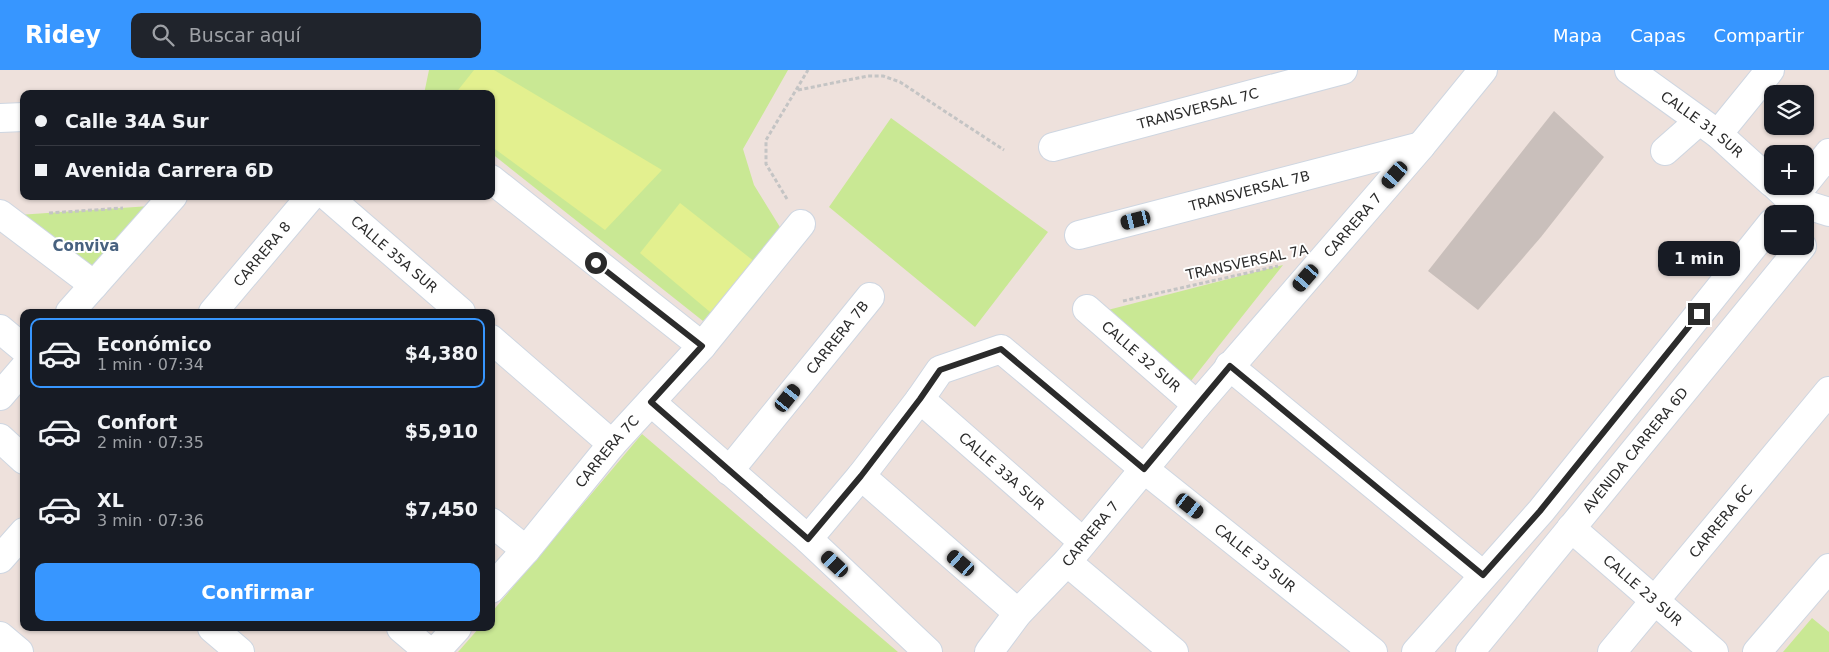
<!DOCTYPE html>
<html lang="es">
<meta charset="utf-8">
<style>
body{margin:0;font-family:"DejaVu Sans",sans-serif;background:#20242c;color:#f1f3f6;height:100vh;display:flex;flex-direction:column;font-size:19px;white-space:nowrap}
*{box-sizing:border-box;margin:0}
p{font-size:16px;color:#9ea1a6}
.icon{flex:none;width:28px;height:28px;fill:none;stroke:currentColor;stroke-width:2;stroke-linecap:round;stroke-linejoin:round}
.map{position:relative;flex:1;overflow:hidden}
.drawer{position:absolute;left:20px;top:239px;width:475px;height:322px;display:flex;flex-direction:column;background:#171b24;border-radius:10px;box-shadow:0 1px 4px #0004}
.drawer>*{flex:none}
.top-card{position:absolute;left:20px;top:20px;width:475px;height:110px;border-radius:10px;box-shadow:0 1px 4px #0004;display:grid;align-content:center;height:110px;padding:0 15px;background:#171b24}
.buttons{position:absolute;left:1764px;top:15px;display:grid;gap:10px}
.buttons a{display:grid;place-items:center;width:50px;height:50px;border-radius:10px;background:#171b24;box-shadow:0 1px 4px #0004;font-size:25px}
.end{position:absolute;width:22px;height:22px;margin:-11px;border:6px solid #2b2b2b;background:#fff;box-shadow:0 0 0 2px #fff}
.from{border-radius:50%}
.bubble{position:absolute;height:35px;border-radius:10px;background:#171b24;box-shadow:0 1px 4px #0004;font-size:16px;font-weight:700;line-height:35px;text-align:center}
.car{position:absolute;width:15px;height:30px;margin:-15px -8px;border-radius:6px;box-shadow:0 0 4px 1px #0007;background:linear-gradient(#222 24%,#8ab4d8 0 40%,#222 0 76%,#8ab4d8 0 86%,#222 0)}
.top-card b{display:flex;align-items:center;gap:18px;height:48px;font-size:19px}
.top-card b+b{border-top:1px solid #363941}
.top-card i{width:12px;height:12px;background:#f1f3f6}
ul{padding:9px 0 0;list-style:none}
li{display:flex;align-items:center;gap:15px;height:70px;margin:0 10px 8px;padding:0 5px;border:2px solid transparent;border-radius:10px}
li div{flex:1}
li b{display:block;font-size:19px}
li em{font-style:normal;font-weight:700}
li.current{border-color:#3796ff}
li>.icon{width:45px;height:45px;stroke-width:1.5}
.button{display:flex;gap:10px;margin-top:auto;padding:10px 15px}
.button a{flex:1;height:58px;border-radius:10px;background:#3796ff;color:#fff;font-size:20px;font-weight:700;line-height:58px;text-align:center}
header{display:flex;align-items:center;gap:30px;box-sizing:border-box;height:70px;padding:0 25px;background:#3796ff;color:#fff}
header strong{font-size:24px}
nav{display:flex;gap:28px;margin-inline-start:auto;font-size:18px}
.search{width:350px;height:45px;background:#20242c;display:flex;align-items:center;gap:12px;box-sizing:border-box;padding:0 18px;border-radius:10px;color:#9ea1a6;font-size:19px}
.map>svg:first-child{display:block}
.green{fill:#c9e894}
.pitch{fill:#e3f08f}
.building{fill:#c9bfbb}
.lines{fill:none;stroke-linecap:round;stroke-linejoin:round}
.minor-casing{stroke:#ced6e1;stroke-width:30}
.path{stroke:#c4c4c4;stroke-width:3;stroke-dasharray:4 2.5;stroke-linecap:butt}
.minor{stroke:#fff;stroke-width:28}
.route{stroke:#2b2b2b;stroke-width:6}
.labels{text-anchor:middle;stroke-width:4;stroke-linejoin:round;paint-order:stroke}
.street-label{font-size:14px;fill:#2b2b2b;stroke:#fff}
.neighbourhood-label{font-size:15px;font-weight:bold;fill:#47617f;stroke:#fff}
</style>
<header>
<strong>Ridey</strong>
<div class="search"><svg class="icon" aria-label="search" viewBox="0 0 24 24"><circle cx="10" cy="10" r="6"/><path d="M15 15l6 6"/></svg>Buscar aquí</div>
<nav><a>Mapa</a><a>Capas</a><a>Compartir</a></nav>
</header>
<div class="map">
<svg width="1829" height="582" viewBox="0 0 1829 582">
<rect width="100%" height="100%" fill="#eee1dc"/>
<path class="green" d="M429,0h359l-45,79 11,36 29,47 -80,89 -212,-168v-59h-67z
M891,48l157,114 -73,95 -146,-120z
M150,136l-61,65 -71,-56z
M1283,195l-96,121 -87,-74z
M642,364l256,218h-440l21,-24h12v-15z
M1812,548l17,14v20h-46z"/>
<path class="pitch" d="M474,0h20l168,100 -57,60 -114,-84v-52h-36z
M680,133l75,59 -39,55 -76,-64z"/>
<path class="building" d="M1554,41l50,46 -63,80 -63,73 -50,-39z"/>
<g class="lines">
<defs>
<g id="minor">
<path id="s1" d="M1629,0l89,64 54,49"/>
<path d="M0,48l24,-1"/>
<path d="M1718,64l52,-64"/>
<path id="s2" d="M1053,77l290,-77"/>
<path d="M1665,81l34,-30"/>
<path d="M491,109l211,167"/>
<path d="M1805,113l24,-30"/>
<path d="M1776,116l15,14 38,12"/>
<path id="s3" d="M327,126l134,116"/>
<path d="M0,144l94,71"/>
<path id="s4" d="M1079,165l342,-89"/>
<path id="s5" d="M1087,239l110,96"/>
<path d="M70,242l103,-116"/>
<path id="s6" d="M213,242l98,-116"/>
<path d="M0,259l24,20"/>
<path d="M491,269l121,105"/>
<path d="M1229,296l254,209"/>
<path d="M0,326l24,-28"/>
<path id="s7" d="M920,329l163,143"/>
<path d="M651,332l157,137 120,113"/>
<path d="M0,368l24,22"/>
<path id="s8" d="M729,401l141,-174"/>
<path d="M861,406l157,137"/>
<path d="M491,452l35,28"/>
<path id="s9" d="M1571,458l143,124"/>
<path id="s10" d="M808,469l53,-63 59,-77 20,-29 61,-21 143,120 229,183"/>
<path d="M0,489l24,-27"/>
<path d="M1067,492l107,90"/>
<path id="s11" d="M491,519l35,-39 86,-106 90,-98 99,-122"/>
<path d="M212,558l28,24"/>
<path d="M401,558l28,24"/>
<path d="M0,566l19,16"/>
<path d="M435,582l22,-24"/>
<path id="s12" d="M989,582l29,-39 49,-51 130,-157 224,-259 62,-76"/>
<path d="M1416,582l125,-141 231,-288"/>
<path id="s13" d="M1470,582l332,-406"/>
<path id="s14" d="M1612,582l217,-261"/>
<path d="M1757,582l72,-84"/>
</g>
</defs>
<use href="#minor" class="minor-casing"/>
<path class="path" d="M798,20l70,-14h15l17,6 104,68
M787,129l-21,-35v-24l42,-70
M49,143l74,-5
M1123,231l155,-35"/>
<use href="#minor" class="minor"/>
</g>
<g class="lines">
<path class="route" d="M596,193l106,83 -51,56 157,137 53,-63 59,-77 20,-29 61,-21 143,120 86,-103 253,209 57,-64 159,-197"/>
</g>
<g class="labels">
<g class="street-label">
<text dy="5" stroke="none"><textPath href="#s2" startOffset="150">TRANSVERSAL 7C</textPath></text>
<text dy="5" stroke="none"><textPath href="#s1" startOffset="91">CALLE 31 SUR</textPath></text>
<text dy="5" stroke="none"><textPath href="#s4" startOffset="176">TRANSVERSAL 7B</textPath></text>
<text dy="5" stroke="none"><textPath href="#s12" startOffset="561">CARRERA 7</textPath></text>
<text dy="5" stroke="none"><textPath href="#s6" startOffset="76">CARRERA 8</textPath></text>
<text dy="5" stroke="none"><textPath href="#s3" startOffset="89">CALLE 35A SUR</textPath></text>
<text transform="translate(1247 192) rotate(-12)" y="5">TRANSVERSAL 7A</text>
<text dy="5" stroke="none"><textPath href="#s8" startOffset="172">CARRERA 7B</textPath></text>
<text dy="5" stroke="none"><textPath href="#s5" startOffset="72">CALLE 32 SUR</textPath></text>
<text dy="5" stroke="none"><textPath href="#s13" startOffset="261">AVENIDA CARRERA 6D</textPath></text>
<text dy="5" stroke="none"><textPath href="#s11" startOffset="180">CARRERA 7C</textPath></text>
<text dy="5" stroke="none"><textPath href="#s7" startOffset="109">CALLE 33A SUR</textPath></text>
<text dy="5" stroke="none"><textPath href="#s14" startOffset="170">CARRERA 6C</textPath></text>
<text dy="5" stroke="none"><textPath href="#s12" startOffset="156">CARRERA 7</textPath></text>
<text dy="5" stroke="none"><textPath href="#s10" startOffset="608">CALLE 33 SUR</textPath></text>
<text dy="5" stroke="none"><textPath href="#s9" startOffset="95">CALLE 23 SUR</textPath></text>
</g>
<g class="neighbourhood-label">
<text x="86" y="181">Conviva</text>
</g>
</g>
</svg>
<div class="buttons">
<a><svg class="icon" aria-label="layers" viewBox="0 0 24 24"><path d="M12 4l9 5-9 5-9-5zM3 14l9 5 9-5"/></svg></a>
<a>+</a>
<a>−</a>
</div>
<i class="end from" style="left:596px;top:193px"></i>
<i class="end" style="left:1699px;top:244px"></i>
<div class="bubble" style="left:1658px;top:171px;width:82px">1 min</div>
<i class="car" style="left:1395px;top:105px;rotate:221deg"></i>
<i class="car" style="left:1136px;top:150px;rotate:256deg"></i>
<i class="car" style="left:1306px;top:208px;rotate:221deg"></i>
<i class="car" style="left:788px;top:328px;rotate:39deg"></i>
<i class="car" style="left:1190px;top:436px;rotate:128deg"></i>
<i class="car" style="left:961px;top:493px;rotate:311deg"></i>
<i class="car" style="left:835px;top:494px;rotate:313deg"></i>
<div class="top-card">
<b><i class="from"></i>Calle 34A Sur</b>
<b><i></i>Avenida Carrera 6D</b>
</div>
<section class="drawer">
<ul>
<li class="current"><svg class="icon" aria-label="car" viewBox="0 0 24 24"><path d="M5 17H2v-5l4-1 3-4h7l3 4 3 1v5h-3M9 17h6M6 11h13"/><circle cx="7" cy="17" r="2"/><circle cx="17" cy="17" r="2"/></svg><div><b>Económico</b><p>1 min · 07:34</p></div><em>$4,380</em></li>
<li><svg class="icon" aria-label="car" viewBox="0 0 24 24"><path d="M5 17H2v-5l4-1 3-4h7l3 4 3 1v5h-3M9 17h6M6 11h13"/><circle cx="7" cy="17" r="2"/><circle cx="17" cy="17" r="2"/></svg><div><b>Confort</b><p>2 min · 07:35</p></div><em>$5,910</em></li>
<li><svg class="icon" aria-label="car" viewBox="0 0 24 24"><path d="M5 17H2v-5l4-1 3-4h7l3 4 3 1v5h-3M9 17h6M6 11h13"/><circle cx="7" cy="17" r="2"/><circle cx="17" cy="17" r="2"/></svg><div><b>XL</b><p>3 min · 07:36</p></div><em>$7,450</em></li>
</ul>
<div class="button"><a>Confirmar</a></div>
</section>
</div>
